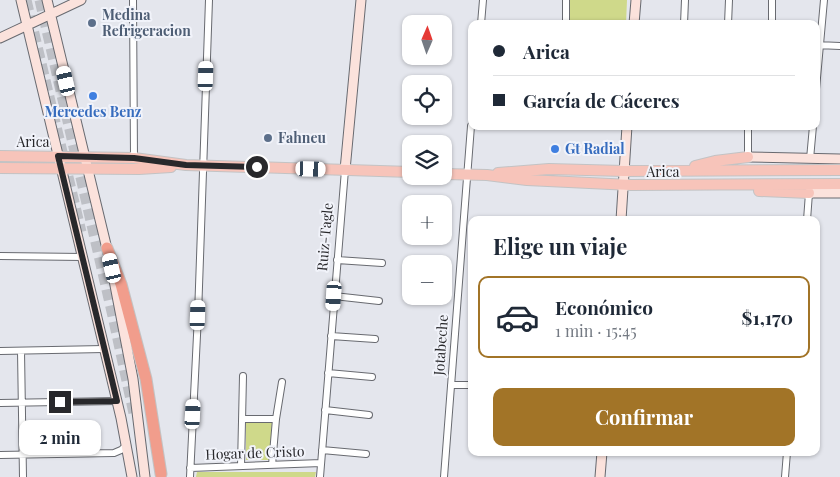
<!DOCTYPE html>
<html lang="es">
<meta charset="utf-8">
<style>
body{margin:0;font-family:"Playfair Display",serif;background:#f6f6f7;color:#1f2937;height:100vh;display:flex;flex-direction:column;font-size:19px;white-space:nowrap}
*{box-sizing:border-box;margin:0}
p{font-size:16px;color:#747a83}
.icon{flex:none;width:28px;height:28px;fill:none;stroke:currentColor;stroke-width:2;stroke-linecap:round;stroke-linejoin:round}
.map{position:relative;flex:1;overflow:hidden}
.side{position:absolute;left:468px;top:216px;width:352px;height:240px;display:flex;flex-direction:column;background:#fff;border-radius:10px;box-shadow:0 1px 4px #0004}
.side>*{flex:none}
.guide{position:absolute;left:468px;top:20px;width:352px;height:110px;border-radius:10px;box-shadow:0 1px 4px #0004;display:grid;align-content:center;height:110px;padding:0 25px;background:#fff}
.needle{width:32px;rotate:2deg}
.controls{position:absolute;left:402px;top:15px;display:grid;gap:10px}
.controls a{display:grid;place-items:center;width:50px;height:50px;border-radius:10px;background:#fff;box-shadow:0 1px 4px #0004;font-size:25px}
.end{position:absolute;width:22px;height:22px;margin:-11px;border:6px solid #28282b;background:#fff;box-shadow:0 0 0 2px #fff}
.from{border-radius:50%}
.bubble{position:absolute;height:35px;border-radius:10px;background:#fff;box-shadow:0 1px 4px #0004;font-size:16px;font-weight:700;line-height:35px;text-align:center}
.car{position:absolute;width:15px;height:30px;margin:-15px -8px;border-radius:6px;box-shadow:0 0 4px 1px #0007;background:linear-gradient(#fff 24%,#345 0 40%,#fff 0 76%,#345 0 86%,#fff 0)}
.guide b{display:flex;align-items:center;gap:18px;height:48px;font-size:19px}
.guide b+b{border-top:1px solid #e0e1e3}
.guide i{width:12px;height:12px;background:#1f2937}
ul{padding:0;list-style:none}
li{display:flex;align-items:center;gap:15px;height:82px;margin:0 10px 8px;padding:0 15px;border:2px solid transparent;border-radius:10px}
li div{flex:1}
li b{display:block;font-size:19px}
li em{font-style:normal;font-weight:700}
li.active{border-color:#a27427}
li>.icon{width:45px;height:45px;stroke-width:1.5}
h2{padding:0 25px;font-size:22px;line-height:60px}
.action{display:flex;gap:10px;margin-top:auto;padding:10px 25px}
.action a{flex:1;height:58px;border-radius:10px;background:#a27427;color:#fff;font-size:20px;font-weight:700;line-height:58px;text-align:center}
.map>svg:first-child{display:block}
.green{fill:#cfd98a}
.lines{fill:none;stroke-linecap:round;stroke-linejoin:round}
.highway-tunnel{stroke:#bec0c6;stroke-width:11;stroke-dasharray:11 5.5;stroke-linecap:butt}
.street-casing{stroke:#686a70;stroke-width:8}
.secondary-casing{stroke:#686a70;stroke-width:11}
.primary-casing{stroke:#c3c3c4;stroke-width:12}
.highway-casing{stroke:#c3c3c4;stroke-width:13}
.street{stroke:#fff;stroke-width:6}
.secondary{stroke:#fbe2dc;stroke-width:9}
.primary{stroke:#f7c4ba;stroke-width:10}
.highway{stroke:#f19d8c;stroke-width:11}
.route{stroke:#28282b;stroke-width:6}
.service-dot{fill:#5c6f8a;stroke:#f1f3fa;stroke-width:2}
.shop-dot{fill:#3f7fe0;stroke:#f1f3fa;stroke-width:2}
.labels{text-anchor:middle;stroke-width:4;stroke-linejoin:round;paint-order:stroke}
.service-label{font-size:14px;font-weight:bold;fill:#4e5e75;stroke:#f1f3fa;text-anchor:start}
.shop-label{font-size:14px;font-weight:bold;fill:#366cbe;stroke:#f1f3fa}
.street-label{font-size:14px;fill:#28282b;stroke:#f1f3fa}
</style>
<div class="map">
<svg width="840" height="477" viewBox="0 0 840 477">
<rect width="100%" height="100%" fill="#e4e6ed"/>
<path class="green" d="M569,0h58l-1,24h-57z
M246,421l26,1 -2,38h-24z
M197,472h119l-1,5h-119z"/>
<g class="lines">
<path class="highway-tunnel" d="M26,0l55,232
M40,0l73,316 22,102"/>
<defs>
<path id="street" d="M133,0l1,158
M481,24l2,-24
M566,24v-24
M684,24l1,-24
M728,24l1,-24
M772,24v-24
M817,45l23,1
M816,89l8,-89
M748,157v-31
M810,159l3,-33
M807,220l2,-27
M0,256l83,1
M337,260l45,3
M334,296l45,5
M331,336l44,3
M0,351l104,-2
M21,351l2,126
M328,373l44,4
M451,385h20
M0,403l117,-2
M325,410l44,5
M242,419h34
M322,450l44,4
M0,455l114,-2 7,-3 6,-5
M272,465l4,-46 6,-37
M241,466l2,-90
M190,468l131,-5
M190,477l8,-162 11,-315
M320,477l25,-307
M444,477l27,-351
M785,477l2,-25"/>
<path id="secondary" d="M21,0l100,418 11,59
M47,0l61,253
M634,24l2,-24
M0,38l81,-38
M748,157l92,2
M345,170l16,-170
M809,193h31
M621,220l6,-94
M113,275l20,104 12,98
M600,477l2,-25"/>
<path id="primary" d="M0,156l134,2 52,7 225,7
M695,166l20,-5 33,-4
M0,168l139,1 32,-2
M498,173l51,-4 75,2 216,-1
M444,174l43,1 40,5 104,5 209,-1
M759,191l50,2"/>
<path id="highway" d="M107,248l14,36 25,95 15,95"/>
</defs>
<use href="#street" class="street-casing"/>
<use href="#secondary" class="secondary-casing"/>
<use href="#primary" class="primary-casing"/>
<use href="#highway" class="highway-casing"/>
<use href="#street" class="street"/>
<use href="#secondary" class="secondary"/>
<use href="#primary" class="primary"/>
<use href="#highway" class="highway"/>
</g>
<g class="lines">
<path class="route" d="M60,402l57,-1 -59,-245 76,2 52,7 71,2"/>
</g>
<g class="service-dot">
<circle cx="92" cy="23" r="5"/>
<circle cx="268" cy="138" r="5"/>
</g>
<g class="shop-dot">
<circle cx="93" cy="96" r="5"/>
<circle cx="555" cy="149" r="5"/>
</g>
<g class="labels">
<g class="service-label">
<text x="102" y="20">Medina<tspan x="102" dy="16">Refrigeracion</tspan></text>
<text x="278" y="143">Fahneu</text>
</g>
<g class="shop-label">
<text x="93" y="117">Mercedes Benz</text>
<text x="565" y="154" text-anchor="start">Gt Radial</text>
</g>
<g class="street-label">
<text x="33" y="147">Arica</text>
<text x="663" y="177">Arica</text>
<text transform="translate(325 237) rotate(-85)" y="5">Ruiz-Tagle</text>
<text transform="translate(441 345) rotate(-86)" y="5">Jotabeche</text>
<text transform="translate(255 453) rotate(-2)" y="5">Hogar de Cristo</text>
</g>
</g>
</svg>
<div class="controls">
<a><svg class="needle" viewBox="-14 -14 28 28"><path d="M0-13l5 13h-10z" fill="#e53935"/><path d="M0 13l5-13h-10z" fill="#747a83"/></svg></a>
<a><svg class="icon" aria-label="locate" viewBox="0 0 24 24"><circle cx="12" cy="12" r="6"/><path d="M12 2v4M12 18v4M2 12h4M18 12h4"/></svg></a>
<a><svg class="icon" aria-label="layers" viewBox="0 0 24 24"><path d="M12 4l9 5-9 5-9-5zM3 14l9 5 9-5"/></svg></a>
<a>+</a>
<a>−</a>
</div>
<i class="end from" style="left:257px;top:167px"></i>
<i class="end" style="left:60px;top:402px"></i>
<div class="bubble" style="left:19px;top:420px;width:82px">2 min</div>
<i class="car" style="left:206px;top:76px;rotate:2deg"></i>
<i class="car" style="left:66px;top:81px;rotate:347deg"></i>
<i class="car" style="left:311px;top:169px;rotate:92deg"></i>
<i class="car" style="left:112px;top:268px;rotate:347deg"></i>
<i class="car" style="left:334px;top:296px;rotate:184deg"></i>
<i class="car" style="left:198px;top:315px;rotate:2deg"></i>
<i class="car" style="left:193px;top:414px;rotate:3deg"></i>
<div class="guide">
<b><i class="from"></i>Arica</b>
<b><i></i>García de Cáceres</b>
</div>
<section class="side">
<h2>Elige un viaje</h2>
<ul>
<li class="active"><svg class="icon" aria-label="car" viewBox="0 0 24 24"><path d="M5 17H2v-5l4-1 3-4h7l3 4 3 1v5h-3M9 17h6M6 11h13"/><circle cx="7" cy="17" r="2"/><circle cx="17" cy="17" r="2"/></svg><div><b>Económico</b><p>1 min · 15:45</p></div><em>$1,170</em></li>
</ul>
<div class="action"><a>Confirmar</a></div>
</section>
</div>
